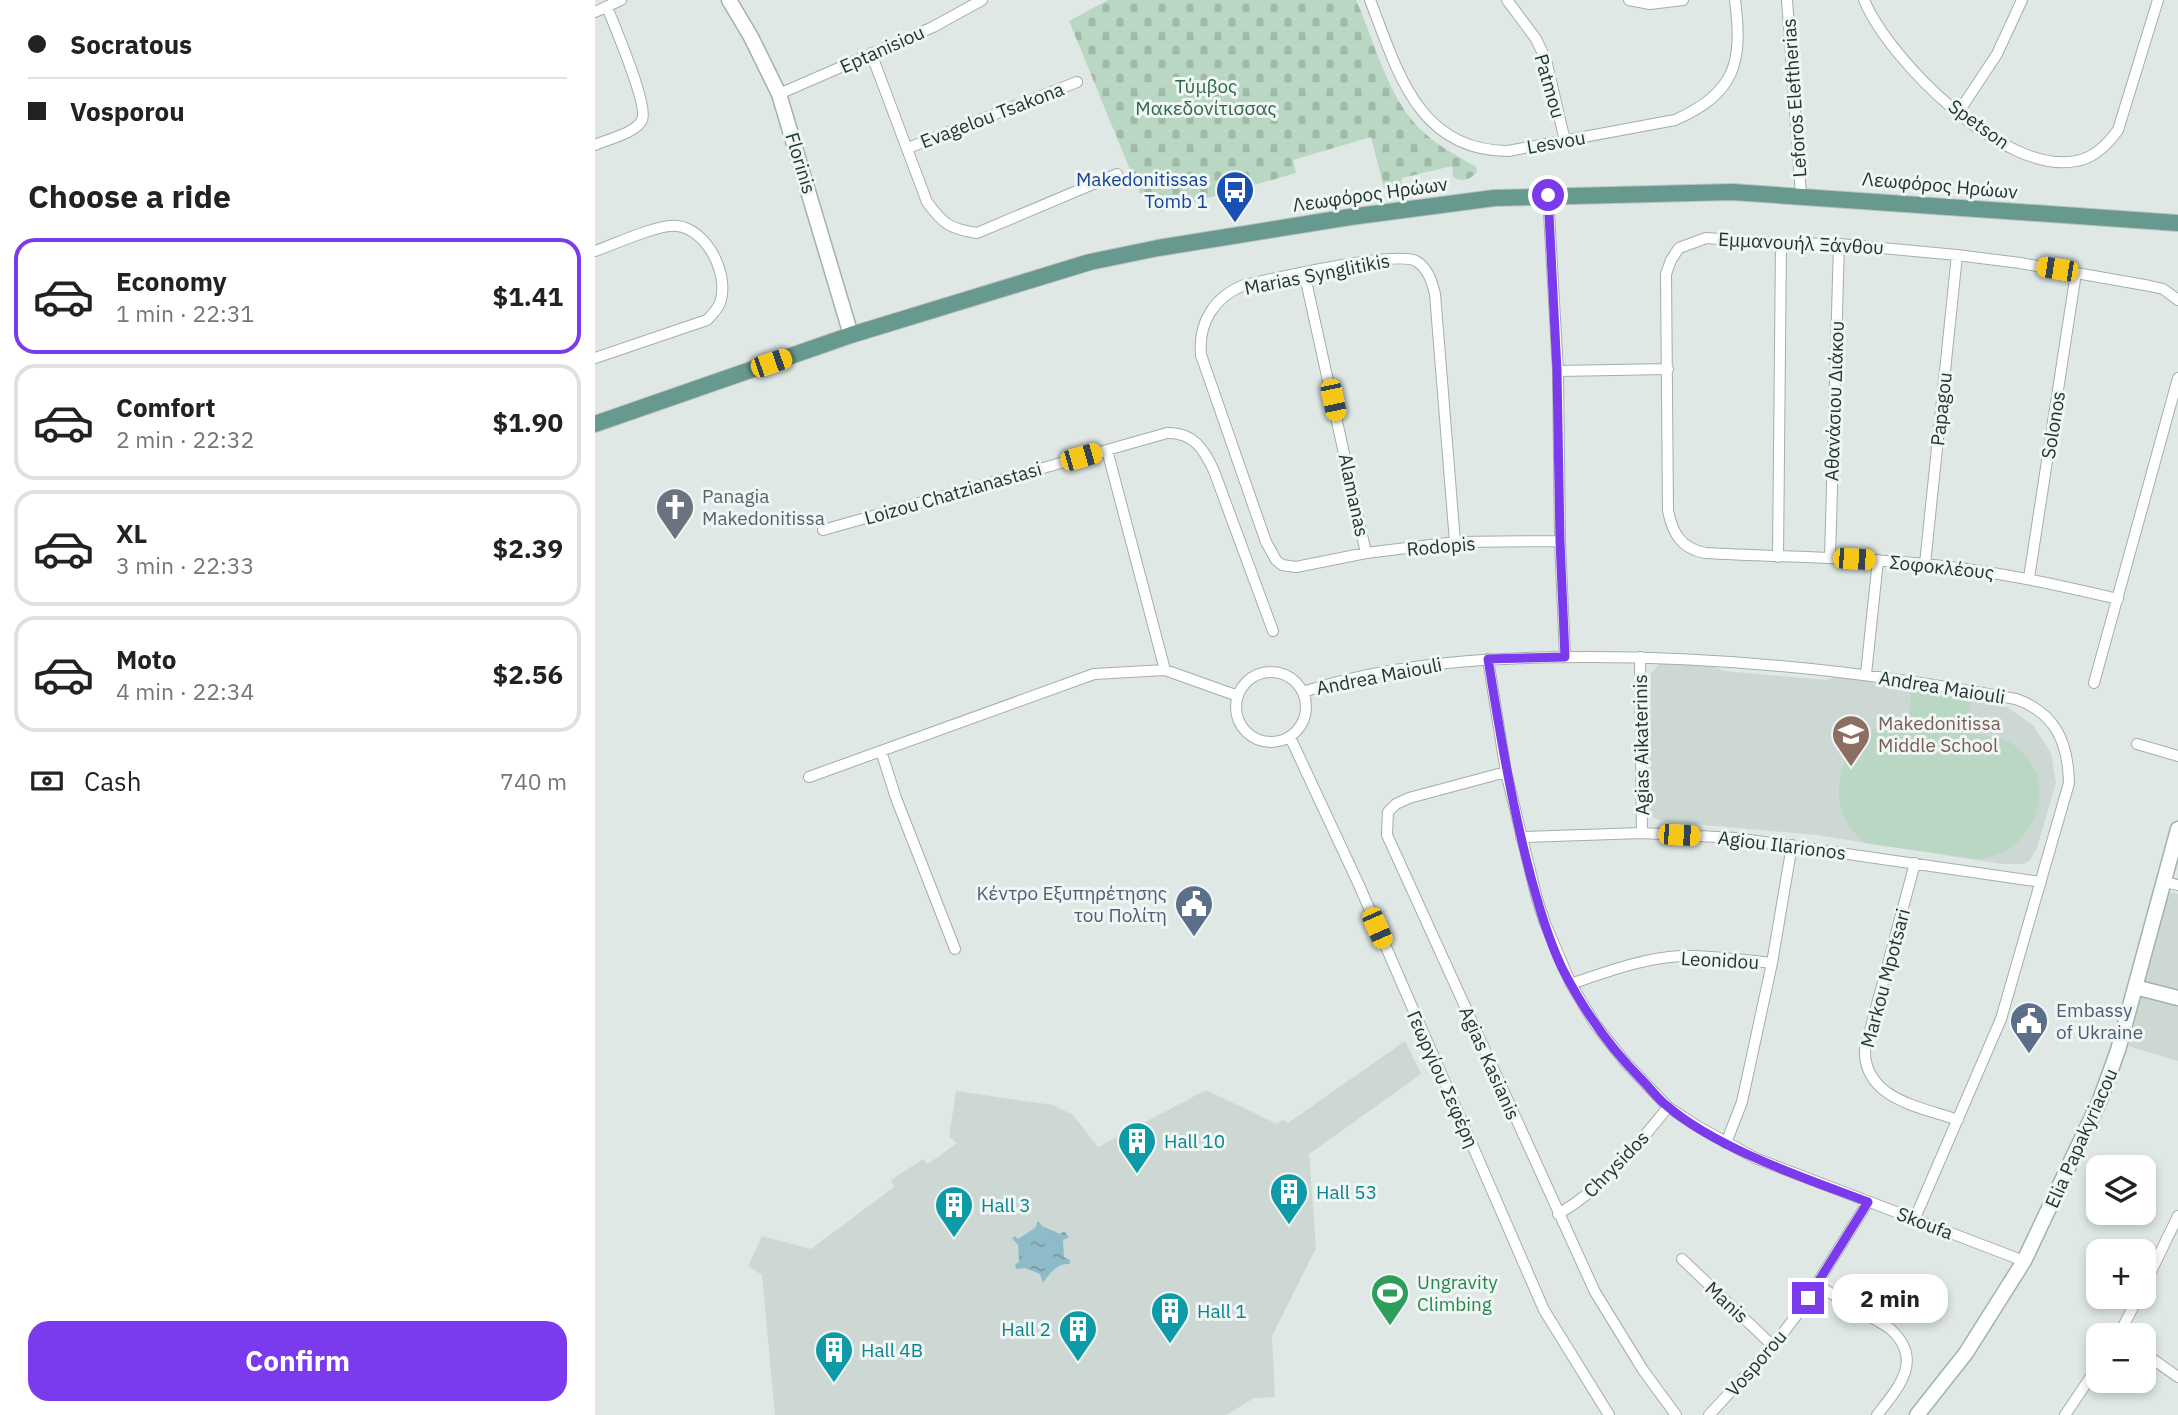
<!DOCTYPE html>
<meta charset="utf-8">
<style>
body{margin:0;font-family:"IBM Plex Sans",sans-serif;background:#f6f6f6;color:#222;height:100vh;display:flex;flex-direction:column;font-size:26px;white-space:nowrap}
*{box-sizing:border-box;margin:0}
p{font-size:23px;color:#767676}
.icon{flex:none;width:38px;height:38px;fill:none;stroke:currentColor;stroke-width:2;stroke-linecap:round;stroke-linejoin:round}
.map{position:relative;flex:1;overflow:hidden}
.panel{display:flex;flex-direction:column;background:#fff;width:595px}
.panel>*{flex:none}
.banner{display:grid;align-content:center;height:154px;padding:0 28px;background:#fff}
.tools{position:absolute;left:1491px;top:1155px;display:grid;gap:14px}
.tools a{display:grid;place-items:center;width:70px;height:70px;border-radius:14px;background:#fff;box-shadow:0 4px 10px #0003;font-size:35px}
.end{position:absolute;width:32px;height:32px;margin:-16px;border:9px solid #7c3aed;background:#fff;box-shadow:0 0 0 4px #fff}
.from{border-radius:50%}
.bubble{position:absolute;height:49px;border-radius:21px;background:#fff;box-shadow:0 4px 10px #0003;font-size:23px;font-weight:800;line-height:49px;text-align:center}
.car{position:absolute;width:21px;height:42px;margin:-21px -10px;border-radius:9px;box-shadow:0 0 5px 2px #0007;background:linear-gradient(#f5c518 24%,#345 0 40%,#f5c518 0 76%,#345 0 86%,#f5c518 0)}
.banner b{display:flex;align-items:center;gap:24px;height:66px;font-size:26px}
.banner b+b{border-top:2px solid #e0e0e0}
.banner i{width:18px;height:18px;background:#222}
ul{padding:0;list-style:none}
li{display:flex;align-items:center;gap:21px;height:116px;margin:0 14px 10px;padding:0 14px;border:4px solid #e0e0e0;border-radius:21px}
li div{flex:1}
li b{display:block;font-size:26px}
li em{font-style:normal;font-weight:800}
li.on{border-color:#7c3aed}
li>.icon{width:63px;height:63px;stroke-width:1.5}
h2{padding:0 28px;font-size:32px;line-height:84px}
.pay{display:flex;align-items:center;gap:18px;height:77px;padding:0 28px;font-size:26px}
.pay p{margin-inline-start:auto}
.primary-button{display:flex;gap:14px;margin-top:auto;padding:14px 28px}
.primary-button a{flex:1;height:80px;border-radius:21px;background:#7c3aed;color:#fff;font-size:28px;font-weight:800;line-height:80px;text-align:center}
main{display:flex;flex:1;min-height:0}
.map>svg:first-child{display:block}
.built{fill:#cdd8d4}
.cemetery{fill:url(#cemetery-stones)}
.garden{fill:#bad7c4}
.water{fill:url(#water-ripples)}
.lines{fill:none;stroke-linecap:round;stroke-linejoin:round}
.street-casing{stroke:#a3afac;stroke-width:12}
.secondary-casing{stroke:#a0b3ad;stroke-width:17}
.primary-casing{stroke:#bdc3c2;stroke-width:18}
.street{stroke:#fff;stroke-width:10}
.secondary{stroke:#fff;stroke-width:14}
.primary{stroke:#68998f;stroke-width:16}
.route{stroke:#7c3aed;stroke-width:9}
.labels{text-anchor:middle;stroke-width:6;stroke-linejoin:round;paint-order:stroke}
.street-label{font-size:19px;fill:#223632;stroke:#eff6f3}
.park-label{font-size:19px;fill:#31684a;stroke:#eff6f3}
.transit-label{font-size:19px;fill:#164399;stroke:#eff6f3;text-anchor:end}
.worship-label{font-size:19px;fill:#5b616d;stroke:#eff6f3;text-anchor:start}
.education-label{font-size:19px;fill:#785e54;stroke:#eff6f3;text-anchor:start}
.service-label{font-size:19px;fill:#4e5e75;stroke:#eff6f3;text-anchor:end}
.culture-label{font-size:19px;fill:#0d838f;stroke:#eff6f3;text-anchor:start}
.leisure-label{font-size:19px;fill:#27864d;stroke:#eff6f3;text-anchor:start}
</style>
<main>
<section class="panel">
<div class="banner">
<b><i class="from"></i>Socratous</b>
<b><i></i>Vosporou</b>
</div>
<h2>Choose a ride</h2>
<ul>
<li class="on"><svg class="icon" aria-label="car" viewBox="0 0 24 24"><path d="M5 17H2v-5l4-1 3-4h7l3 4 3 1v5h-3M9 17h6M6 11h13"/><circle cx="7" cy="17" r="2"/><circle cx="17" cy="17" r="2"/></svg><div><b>Economy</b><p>1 min · 22:31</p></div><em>$1.41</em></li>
<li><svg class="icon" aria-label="car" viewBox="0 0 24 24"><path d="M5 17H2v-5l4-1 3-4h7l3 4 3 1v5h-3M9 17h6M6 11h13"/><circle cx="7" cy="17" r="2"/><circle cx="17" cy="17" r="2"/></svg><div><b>Comfort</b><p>2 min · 22:32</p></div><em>$1.90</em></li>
<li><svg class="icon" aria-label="car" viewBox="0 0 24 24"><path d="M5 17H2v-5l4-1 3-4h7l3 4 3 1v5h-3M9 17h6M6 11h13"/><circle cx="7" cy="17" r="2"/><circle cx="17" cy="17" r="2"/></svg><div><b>XL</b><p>3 min · 22:33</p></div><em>$2.39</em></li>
<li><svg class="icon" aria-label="car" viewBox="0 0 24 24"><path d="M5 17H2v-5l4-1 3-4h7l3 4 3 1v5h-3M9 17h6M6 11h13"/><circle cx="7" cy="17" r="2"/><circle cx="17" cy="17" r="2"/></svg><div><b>Moto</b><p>4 min · 22:34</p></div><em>$2.56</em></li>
</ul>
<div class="pay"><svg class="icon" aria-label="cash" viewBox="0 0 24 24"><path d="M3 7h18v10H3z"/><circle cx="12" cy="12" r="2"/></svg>Cash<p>740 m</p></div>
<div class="primary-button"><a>Confirm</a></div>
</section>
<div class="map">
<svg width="1583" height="1415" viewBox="0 0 1583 1415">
<defs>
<pattern id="cemetery-stones" width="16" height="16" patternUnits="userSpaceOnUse" patternTransform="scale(1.75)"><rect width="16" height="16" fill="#bad7c4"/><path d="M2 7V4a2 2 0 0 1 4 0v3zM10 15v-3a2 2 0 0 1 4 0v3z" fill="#a0b9a9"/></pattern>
<pattern id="water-ripples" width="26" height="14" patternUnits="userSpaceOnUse" patternTransform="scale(1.75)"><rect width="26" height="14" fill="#8dbbc8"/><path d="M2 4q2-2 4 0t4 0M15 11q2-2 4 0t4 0" fill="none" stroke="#7399a3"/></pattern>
</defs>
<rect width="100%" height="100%" fill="#dfe8e5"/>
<path class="built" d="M1065,663l53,3 11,5 103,9 10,-4 170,31 26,18 18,28 5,30 -19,65 -7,12 -7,4h-21l-186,-29 -155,-14 -9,-4 -4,-9 3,-126v-9z
M1573,892l10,2v167l-50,-15z
M810,1041l16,33 -112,80 7,94 -44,88 3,61 -21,1 -28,17h-451l-13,-140 -14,-9 14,-30 49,13 83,-62 -3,-7 32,-21 5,5 29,-21 -8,-6 7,-46 97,14 20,10 25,32 108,-57 71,34 6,-4 5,3z"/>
<path class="cemetery" d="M513,0h248c19,42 30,93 62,127 16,17 38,28 58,40l1,5c-6,7 -15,11 -24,5l-1,-11 -50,12 -1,8 -5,6 -8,1 -4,-5 -13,-51 -78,23 3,13 -137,39 -2,-7 -11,-12 -6,1 -71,-173z"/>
<path class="garden" d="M1317,689l59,11 -4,33c15,3 34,2 47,12 50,35 21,110 -37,114l-113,-16c-9,-9 -18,-18 -22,-31 -13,-44 16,-94 65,-88z"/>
<path class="water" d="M443,1221l4,5 18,8 4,-3 5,6 -6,3 1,17 6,3v4c-13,-1 -20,9 -27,19l-3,-9 -15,-6 -9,1 -1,-4 4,-3 -1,-17 -6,-7 3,-2 3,3 17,-11z"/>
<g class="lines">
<defs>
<path id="street" d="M775,0c27,69 47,151 138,151l167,-31c61,-27 68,-58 60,-120
M912,0l29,39 10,21 19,81
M1034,0l21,4 33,-4
M1192,0l14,195
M1269,0c25,60 141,176 212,161 19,-3 32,-17 42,-31l40,-130
M0,12l26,-12
M276,53l56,149c16,22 23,27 50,31l140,-59
M184,94l154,-67 49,-27
M1363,113l39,-59 25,-54
M0,145c13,-6 41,-12 47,-25 7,-14 -28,-95 -35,-113
M313,148l169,-66
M953,195l10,176 2,170 5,116
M0,251c20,-7 63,-27 82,-25 30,3 53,49 43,77 -3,7 -8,12 -13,17l-112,38
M709,272l62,281
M963,371l110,-2
M512,450l60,-17c26,-1 37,16 47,38l59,160
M228,530l284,-80 58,220
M860,542l-20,-248c-3,-12 -7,-26 -19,-33 -20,-11 -143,18 -172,24 -30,12 -46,38 -43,70l65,187 10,18 6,5 14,2 70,-14 89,-11 105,-1
M1183,557l3,-314
M1235,557l9,-313
M1330,564l32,-309
M1434,578l47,-305
M1523,599c-64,-15 -128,-29 -194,-35 -73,-7 -146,-7 -219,-11 -24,-5 -32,-19 -37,-42l-2,-237 5,-14 8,-12 27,-10 75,5 58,1 118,11 63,8 130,23 13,3 15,11
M1045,657l2,176
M893,659l18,113 31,127 8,24 26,61 24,40 31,39 42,44 29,19 58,32 269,103
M641 707a35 35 0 1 1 70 0a35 35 0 1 1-70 0Z
M1271,674l12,-114
M1499,683l84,-305
M708,692c93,-30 190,-35 287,-35 143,0 286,16 426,42 40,14 52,44 53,84l-68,236 -86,199
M695,737l69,148 185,425 65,105
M1542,744l41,12
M286,751l15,47 59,151
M911,772l-97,26 -13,6 -8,8 -1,23 208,457 48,78 33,45
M214,777l285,-103 71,-4 73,26
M926,837l121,-4 94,5 305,44
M1320,863l-50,186c-2,50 56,58 93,71
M1569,882l14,3
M1177,963l20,-118
M976,984c35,-12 72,-26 110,-28 30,-1 61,4 91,7l-30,139 -16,41
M963,1214c46,-26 77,-66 110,-107
M1087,1259l91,87
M1222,1285l71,42c37,31 12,59 -11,88
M1549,1286l34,-70
M1524,1335l19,-38
M1549,1353l34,24
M1114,1415l64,-69 26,-34 69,-110
M1470,1415l33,-49"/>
<path id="secondary" d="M134,0l22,37 28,57 72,241
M1540,987l43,11
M1322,1415l49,-62 58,-92 76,-161 18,-50 60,-221"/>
<path id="primary" d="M0,424l256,-89 239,-73 68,-14 192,-31 144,-19 238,-6 446,31"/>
</defs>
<use href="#street" class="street-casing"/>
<use href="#secondary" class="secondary-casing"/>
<use href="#primary" class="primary-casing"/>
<use href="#street" class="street"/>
<use href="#secondary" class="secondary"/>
<use href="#primary" class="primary"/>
</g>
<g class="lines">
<path class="route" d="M953,195l9,176 3,170 5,116 -77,2c11,68 22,136 39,203 9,36 19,72 35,106 21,41 47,79 80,112 8,8 16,19 25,26 52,44 138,72 201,96l-60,96"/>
</g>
<defs>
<symbol id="bus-pin" viewBox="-11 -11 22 30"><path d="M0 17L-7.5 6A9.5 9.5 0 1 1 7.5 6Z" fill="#1a4fb4" stroke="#eff6f3"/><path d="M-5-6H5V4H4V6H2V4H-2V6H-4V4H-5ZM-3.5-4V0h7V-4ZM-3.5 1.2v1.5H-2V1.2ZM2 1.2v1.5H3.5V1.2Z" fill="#fff"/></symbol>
<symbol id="church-pin" viewBox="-11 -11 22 30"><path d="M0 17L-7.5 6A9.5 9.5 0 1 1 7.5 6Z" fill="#6b7280" stroke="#eff6f3"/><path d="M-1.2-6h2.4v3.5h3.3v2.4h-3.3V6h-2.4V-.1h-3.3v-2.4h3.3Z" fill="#fff"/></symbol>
<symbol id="school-pin" viewBox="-11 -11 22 30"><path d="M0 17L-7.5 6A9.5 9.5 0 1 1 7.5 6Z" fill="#8d6e63" stroke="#eff6f3"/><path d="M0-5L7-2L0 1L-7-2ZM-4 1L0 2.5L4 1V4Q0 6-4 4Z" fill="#fff"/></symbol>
<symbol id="civic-pin" viewBox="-11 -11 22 30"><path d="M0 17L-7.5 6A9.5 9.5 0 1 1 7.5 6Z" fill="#5c6f8a" stroke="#eff6f3"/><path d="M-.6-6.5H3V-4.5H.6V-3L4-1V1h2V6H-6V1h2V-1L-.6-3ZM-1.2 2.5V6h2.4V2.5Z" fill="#fff"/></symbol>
<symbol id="building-pin" viewBox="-11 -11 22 30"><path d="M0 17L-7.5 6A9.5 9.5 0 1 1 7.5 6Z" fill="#0f9aa8" stroke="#eff6f3"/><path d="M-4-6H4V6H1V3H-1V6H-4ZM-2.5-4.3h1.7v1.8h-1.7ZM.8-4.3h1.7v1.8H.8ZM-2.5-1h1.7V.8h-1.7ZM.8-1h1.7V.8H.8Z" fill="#fff"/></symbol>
<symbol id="stadium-pin" viewBox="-11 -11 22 30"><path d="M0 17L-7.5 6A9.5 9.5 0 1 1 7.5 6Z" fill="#2e9e5b" stroke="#eff6f3"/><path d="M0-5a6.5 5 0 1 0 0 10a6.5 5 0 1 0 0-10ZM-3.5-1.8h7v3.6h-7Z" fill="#fff"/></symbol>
</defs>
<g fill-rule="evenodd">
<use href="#bus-pin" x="618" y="168" width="44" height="60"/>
<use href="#church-pin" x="58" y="485" width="44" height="60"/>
<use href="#school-pin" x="1234" y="712" width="44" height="60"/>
<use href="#civic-pin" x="577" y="882" width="44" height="60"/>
<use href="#civic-pin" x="1412" y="999" width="44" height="60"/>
<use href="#building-pin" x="520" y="1119" width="44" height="60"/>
<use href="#building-pin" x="672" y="1170" width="44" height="60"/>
<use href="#building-pin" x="337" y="1183" width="44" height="60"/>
<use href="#stadium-pin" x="773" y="1271" width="44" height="60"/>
<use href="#building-pin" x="553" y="1289" width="44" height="60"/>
<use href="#building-pin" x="461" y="1307" width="44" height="60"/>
<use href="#building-pin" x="217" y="1328" width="44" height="60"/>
</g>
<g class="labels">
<g class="street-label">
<text transform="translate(287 49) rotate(-24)" y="7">Eptanisiou</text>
<text transform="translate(955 86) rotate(74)" y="7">Patmou</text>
<text transform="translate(1199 98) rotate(-94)" y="7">Leforos Eleftherias</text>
<text transform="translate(397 115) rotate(-21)" y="7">Evagelou Tsakona</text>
<text transform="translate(1384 124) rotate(36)" y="7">Spetson</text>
<text transform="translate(961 142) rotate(-10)" y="7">Lesvou</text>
<text transform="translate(206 163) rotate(73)" y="7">Florinis</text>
<text transform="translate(1345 185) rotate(5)" y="7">Λεωφόρος Ηρώων</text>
<text transform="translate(775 194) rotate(-8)" y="7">Λεωφόρος Ηρώων</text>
<text transform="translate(1206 243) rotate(3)" y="7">Εμμανουήλ Ξάνθου</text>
<text transform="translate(722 274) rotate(-11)" y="7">Marias Synglitikis</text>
<text transform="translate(1239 401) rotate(-88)" y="7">Αθανάσιου Διάκου</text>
<text transform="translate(1346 409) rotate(-84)" y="7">Papagou</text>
<text transform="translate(1458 425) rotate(-81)" y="7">Solonos</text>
<text transform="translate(358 493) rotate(-16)" y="7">Loizou Chatzianastasi</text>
<text transform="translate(759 495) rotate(78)" y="7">Alamanas</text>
<text transform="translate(846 546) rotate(-5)" y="7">Rodopis</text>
<text transform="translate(1347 567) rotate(6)" y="7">Σοφοκλέους</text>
<text transform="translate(784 676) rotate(-11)" y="7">Andrea Maiouli</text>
<text transform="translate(1347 687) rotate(9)" y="7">Andrea Maiouli</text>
<text transform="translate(1046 745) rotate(-91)" y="7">Agias Aikaterinis</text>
<text transform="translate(1187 845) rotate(7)" y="7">Agiou Ilarionos</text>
<text transform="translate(1125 960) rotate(3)" y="7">Leonidou</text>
<text transform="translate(1290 978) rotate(-75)" y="7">Markou Mpotsari</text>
<text transform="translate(895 1063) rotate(66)" y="7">Agias Kasianis</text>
<text transform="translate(848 1079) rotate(66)" y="7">Γεωργίου Σεφέρη</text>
<text transform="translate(1486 1138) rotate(-66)" y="7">Elia Papakyriacou</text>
<text transform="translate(1021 1164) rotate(-46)" y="7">Chrysidos</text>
<text transform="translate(1330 1223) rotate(21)" y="7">Skoufa</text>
<text transform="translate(1132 1302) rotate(43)" y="7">Manis</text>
<text transform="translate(1161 1363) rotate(-49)" y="7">Vosporou</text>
</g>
<g class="park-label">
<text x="611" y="93">Τύμβος<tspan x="611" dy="22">Μακεδονίτισσας</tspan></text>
</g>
<g class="transit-label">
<text x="613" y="186">Makedonitissas<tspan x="613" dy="22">Tomb 1</tspan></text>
</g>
<g class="worship-label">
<text x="107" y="503">Panagia<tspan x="107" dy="22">Makedonitissa</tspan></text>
</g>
<g class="education-label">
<text x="1283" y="730">Makedonitissa<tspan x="1283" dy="22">Middle School</tspan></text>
</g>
<g class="service-label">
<text x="572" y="900">Κέντρο Εξυπηρέτησης<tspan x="572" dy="22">του Πολίτη</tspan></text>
<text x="1461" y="1017" text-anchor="start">Embassy<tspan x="1461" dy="22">of Ukraine</tspan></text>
</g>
<g class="culture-label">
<text x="569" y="1148">Hall 10</text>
<text x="721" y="1199">Hall 53</text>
<text x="386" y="1212">Hall 3</text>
<text x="602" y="1318">Hall 1</text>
<text x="456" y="1336" text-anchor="end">Hall 2</text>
<text x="266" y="1357">Hall 4B</text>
</g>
<g class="leisure-label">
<text x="822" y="1289">Ungravity<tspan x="822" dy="22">Climbing</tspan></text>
</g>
</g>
</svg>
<div class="tools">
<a><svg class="icon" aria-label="layers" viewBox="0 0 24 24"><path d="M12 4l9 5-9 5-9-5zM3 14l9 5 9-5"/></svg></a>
<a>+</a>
<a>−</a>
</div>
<i class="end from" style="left:953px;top:195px"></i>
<i class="end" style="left:1213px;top:1298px"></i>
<div class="bubble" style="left:1237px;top:1274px;width:116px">2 min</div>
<i class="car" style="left:1462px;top:269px;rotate:279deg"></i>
<i class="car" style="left:176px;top:363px;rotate:71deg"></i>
<i class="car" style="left:738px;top:400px;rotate:168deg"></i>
<i class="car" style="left:486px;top:457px;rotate:74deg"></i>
<i class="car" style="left:1259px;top:559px;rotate:93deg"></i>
<i class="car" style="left:1084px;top:835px;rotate:93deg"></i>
<i class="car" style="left:782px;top:928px;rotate:156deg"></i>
</div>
</main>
